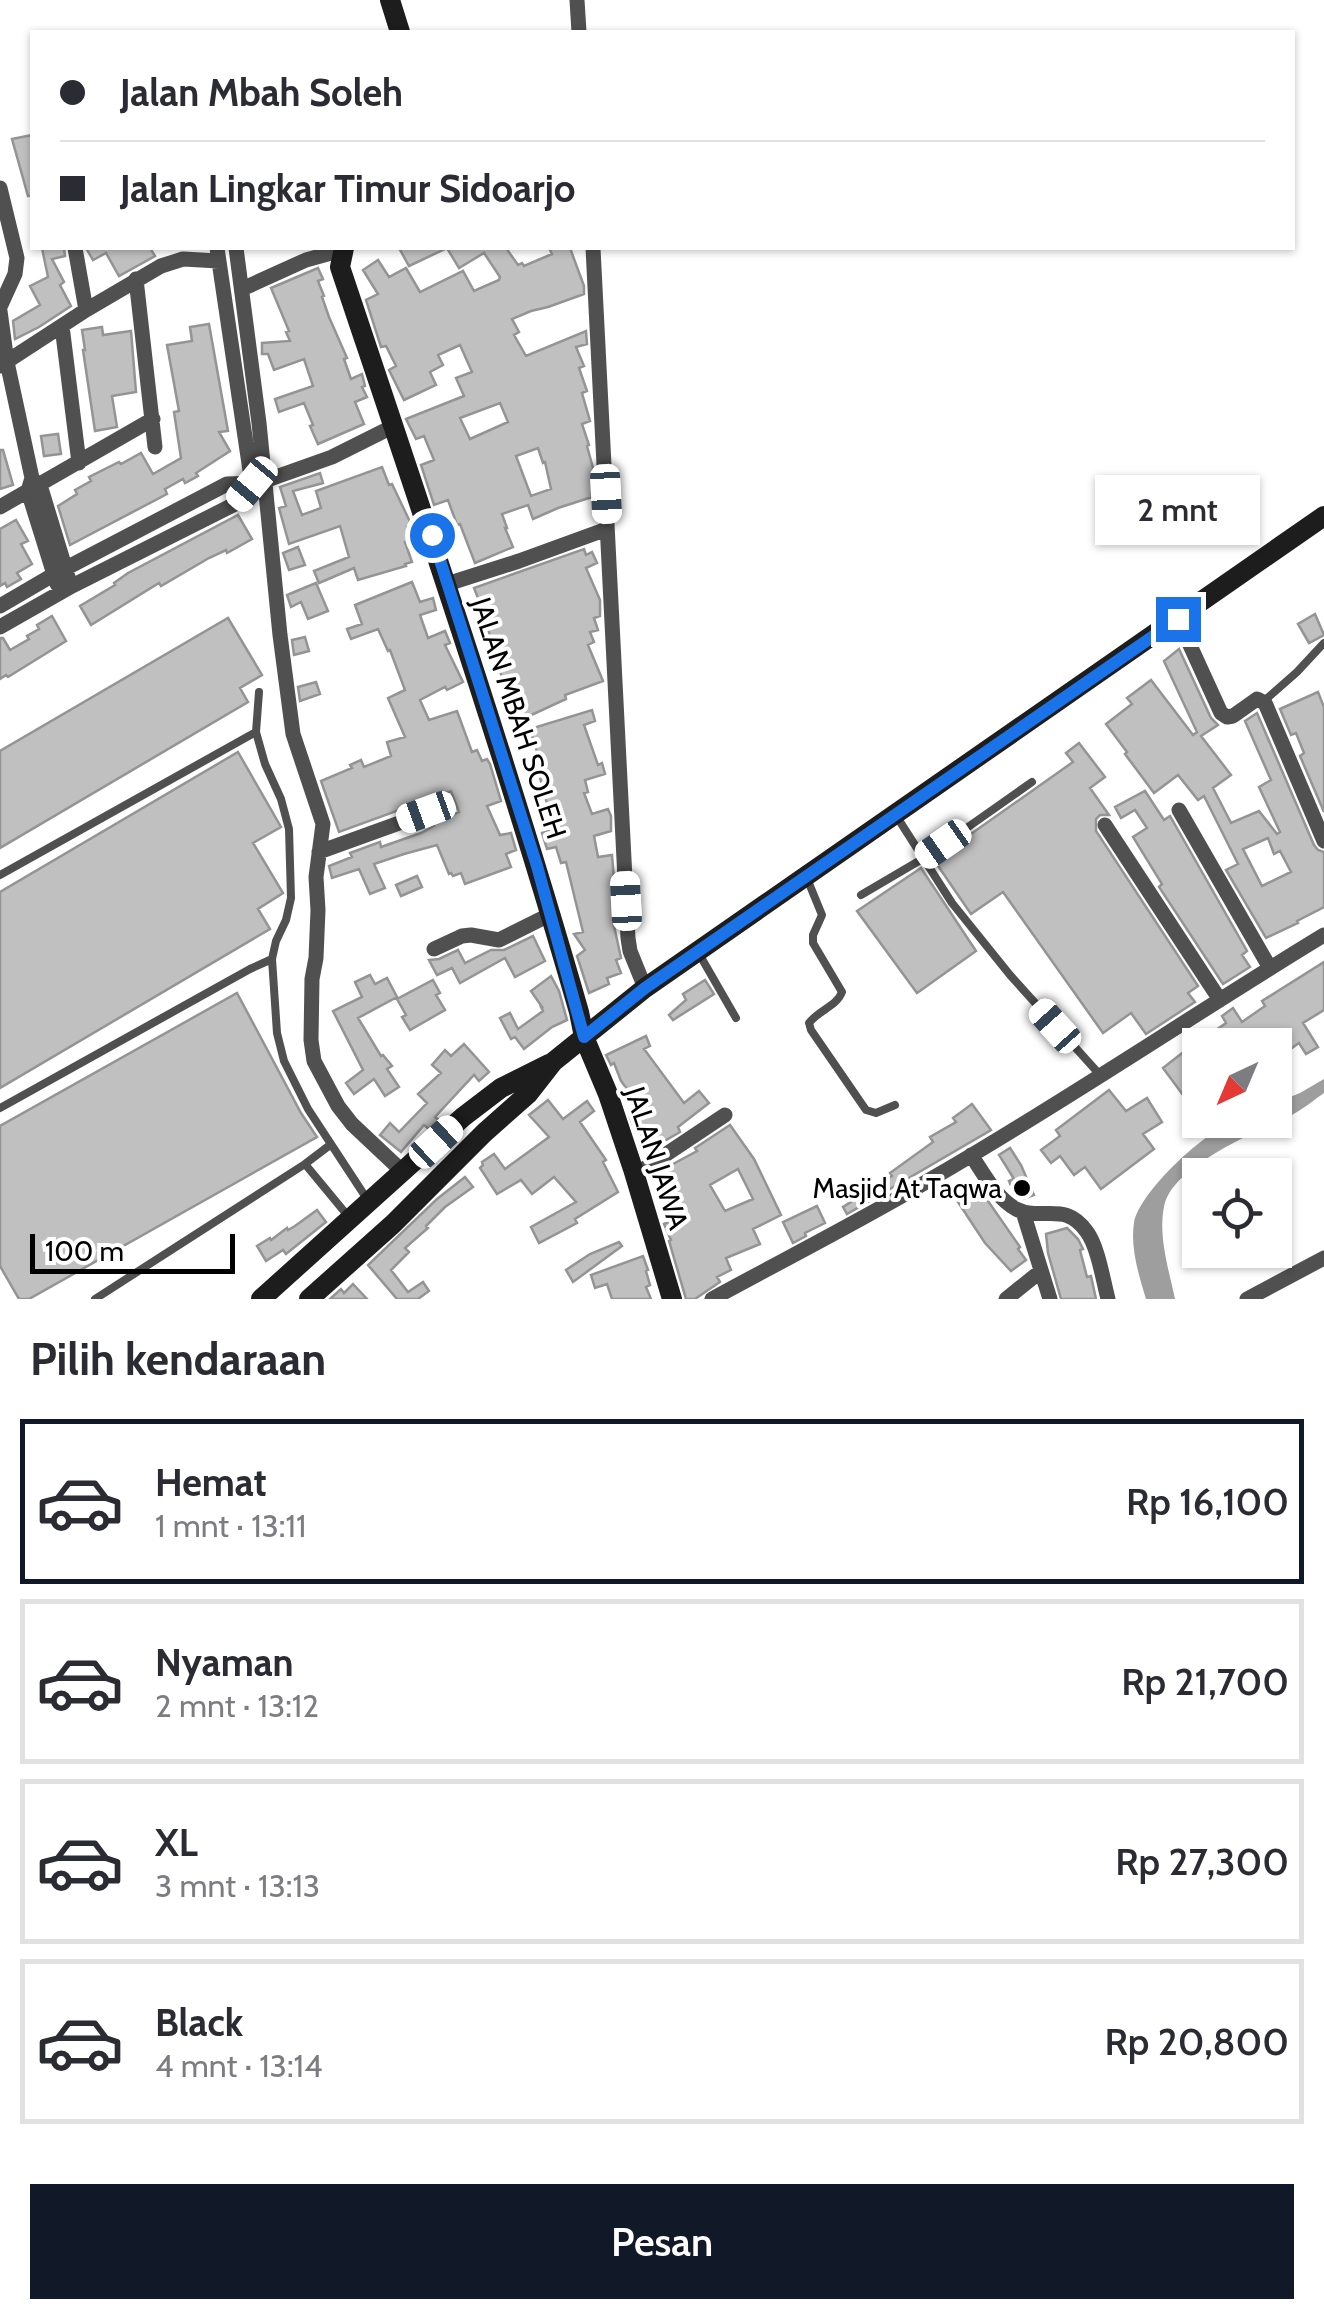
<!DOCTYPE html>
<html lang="id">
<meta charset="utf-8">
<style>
body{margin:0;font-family:Cabin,sans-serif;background:#f2f2f3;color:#2b2b33;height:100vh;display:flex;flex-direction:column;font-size:38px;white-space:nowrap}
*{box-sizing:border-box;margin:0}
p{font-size:32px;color:#7c7c81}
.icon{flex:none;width:55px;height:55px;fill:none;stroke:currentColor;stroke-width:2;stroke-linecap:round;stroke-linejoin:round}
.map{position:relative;height:1299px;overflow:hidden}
.drawer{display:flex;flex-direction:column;background:#fff;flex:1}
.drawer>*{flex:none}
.top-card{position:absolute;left:30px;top:30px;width:1265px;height:220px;border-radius:0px;box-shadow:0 2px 8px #0004;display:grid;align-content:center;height:220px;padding:0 30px;background:#fff}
.needle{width:65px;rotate:224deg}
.buttons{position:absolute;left:1182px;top:1028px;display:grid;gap:20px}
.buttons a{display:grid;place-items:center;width:110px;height:110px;border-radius:0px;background:#fff;box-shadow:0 2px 8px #0004;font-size:50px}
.scale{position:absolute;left:30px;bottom:25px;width:205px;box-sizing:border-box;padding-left:10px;border:5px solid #000;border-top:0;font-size:28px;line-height:35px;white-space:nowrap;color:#000;-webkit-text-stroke:8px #fff;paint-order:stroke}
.end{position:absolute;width:45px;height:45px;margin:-22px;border:12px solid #1a73e8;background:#fff;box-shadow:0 0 0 5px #fff}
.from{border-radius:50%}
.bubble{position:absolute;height:70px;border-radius:0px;background:#fff;box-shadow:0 2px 8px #0004;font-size:32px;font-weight:600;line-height:70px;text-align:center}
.car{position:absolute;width:30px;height:60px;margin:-30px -15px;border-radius:12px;box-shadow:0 0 8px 2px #0007;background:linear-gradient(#fff 24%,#345 0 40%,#fff 0 76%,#345 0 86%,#fff 0)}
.top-card b{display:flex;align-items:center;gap:35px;height:95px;font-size:38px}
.top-card b+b{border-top:2px solid #e1e1e2}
.top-card i{width:25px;height:25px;background:#2b2b33}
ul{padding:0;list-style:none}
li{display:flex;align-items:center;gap:30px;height:165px;margin:0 20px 15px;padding:0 10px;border:5px solid #e1e1e2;border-radius:0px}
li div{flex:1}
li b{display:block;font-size:38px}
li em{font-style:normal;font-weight:600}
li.current{border-color:#111827}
li>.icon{width:90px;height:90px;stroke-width:1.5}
h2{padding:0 30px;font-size:45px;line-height:120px}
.action{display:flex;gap:20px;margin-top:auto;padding:20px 30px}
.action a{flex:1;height:115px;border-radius:0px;background:#111827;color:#fff;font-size:40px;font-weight:600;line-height:115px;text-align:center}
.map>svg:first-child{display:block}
.water{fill:#9e9e9e}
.building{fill:#c0c0c0;stroke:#949494;stroke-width:2.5;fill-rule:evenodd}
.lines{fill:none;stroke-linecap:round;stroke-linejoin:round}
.lane{stroke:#505050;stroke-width:8}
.street{stroke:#505050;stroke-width:15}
.secondary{stroke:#1d1d1d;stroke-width:20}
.route{stroke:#1a73e8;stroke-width:12}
.poi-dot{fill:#000;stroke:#fff;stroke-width:4}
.labels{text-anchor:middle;stroke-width:8;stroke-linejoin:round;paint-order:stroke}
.street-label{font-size:28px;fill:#000;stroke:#fff}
.poi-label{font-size:28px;fill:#000;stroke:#fff;text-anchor:end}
</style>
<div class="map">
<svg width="1324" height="1299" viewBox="0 0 1324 1299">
<rect width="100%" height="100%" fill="#fff"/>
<path class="water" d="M1324,1079v14c-10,7 -21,16 -32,22 -35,17 -120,50 -128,92 -6,30 5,63 11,92h-29c-7,-23 -16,-52 -12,-76 5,-31 73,-94 102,-102 11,-4 27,-1 39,-1v-17l25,-10z"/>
<path class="building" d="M32,135v61h-4l-16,-57z
M42,248h22l1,8 -13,3 12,23 -4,3 11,21 -32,21 -24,12 -2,-18 27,-16 -10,-19 18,-9z
M86,248h64l5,8 -36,20 -13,-23 -13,7z
M399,248h107l12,17 4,-2 2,3 28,-12 -3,-6h21l14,38v8l-36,13 -17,4 -19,8 7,13 -5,3 12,21 60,-25 1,13 -11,3 8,19 -5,2 8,23 -5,2 8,28 -8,3 7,21 -2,1 6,22 1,26 -2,1v2l-34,11 -25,11 -5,-14 -26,9 5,14h-2l8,19 -38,16 -15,-39 -3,1 -9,-25 -14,5 -13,-40 13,-5 -10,-24 -8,3 -10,-20 58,-23 -8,-18 16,-6 -12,-27 -22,10 5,10 -13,7 6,13 -32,15 -15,-30 7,-4 -10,-20 -5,1 -15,-47 12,-6 -15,-24 15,-10 11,17 17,-9 14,24 43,-21 11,20 25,-11 1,-3 -16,-24 -25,15 -12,-20 -38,18zM500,403l8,19 -38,17 -10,-21zM538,448l5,15 2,-1 6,27 -20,7 -15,-40z
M318,268l5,11 -5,2 6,15 -2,1 7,20 18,41 -3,1 7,20 11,-5 3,12 -3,1 5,10 -12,5 9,22 -46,20 -8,-18 3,-1 -9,-22 -25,9 -4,-13 38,-13 -9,-27 -30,11 -6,-16h-6v-11l28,-2 -4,-9 3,-1 -18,-43z
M209,324l19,107 -9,1 11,19 -34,22 2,3 -13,7 -2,-4 -18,10 2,5 -97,51 -12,-39 19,-12 -2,-4 16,-9 -2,-4 30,-15 2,2 20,-11 12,21 28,-16 -7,-46 5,-1 -12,-66 25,-4 -2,-14z
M102,327l1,8 28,-4 5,61 -24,4 5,31 -22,4 -12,-81h2l-3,-20z
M58,434l3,20 -17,2 -3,-20z
M0,450h3l10,35 -13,4z
M382,467l7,18 3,-1 20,42 -5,1 5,13 -7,2 7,20 -7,2 1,2 -48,14 -4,-12 -35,15 -5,-12 35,-14 -9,-31 -51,18 -10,-36 7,-2 -6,-19 40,-14 3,10 -30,8 9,24 19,-7 -5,-17z
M238,515l14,24 -25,14 -1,-3 -17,8 -48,28 -2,-3 -68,42 -11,-19 35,-21 -1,-2 14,-10z
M16,520l12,21 -7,3 11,20 -15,9 4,6 -14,8 -2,-4 -5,3v-57z
M298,547l7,18 -16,5 -6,-17z
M584,549l2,6 6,-3 5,11 -11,5 14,32v16l-6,2 4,12 -8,2 4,10 -6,3 15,36 -38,14 1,4 -41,19 -2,-6 -7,2 -25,-66 3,-1 -7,-20 2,-1 -15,-38z
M412,582l8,20 13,-4 3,12 -16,5 8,23 17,-7 5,12 -5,2 18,37 -16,8 -2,-3 -25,13 9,20 28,-9 15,41 5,-2 5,11 5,-2 3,5 11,37 -14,5 13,29 11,-2 5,17 -10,4 5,13 -46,17 -4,-11 -8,3 -2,-3 -2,1 -12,-29 -33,9 -30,10 11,24 -15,6 -11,-25 -27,9 -3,-12 23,-9 -2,-4 30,-11 1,5 40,-14 13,-7 -1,-3 26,-11 -8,-21 -112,41 -18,-51 31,-13 -2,-3 11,-5 3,7 27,-11 -4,-14 18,-5 -17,-39 17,-8 -15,-40 -2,1 -10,-22 -27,10 -4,-10 15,-5 -7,-19z
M316,583l12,28 -20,8 -7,-17 -10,5 -4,-12z
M1315,614l9,21 -15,8 -11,-19z
M52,616l14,25 -58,36 -2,-2 -6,4v-41h3l7,12 19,-11 -2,-3 12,-7 -2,-4z
M228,618l34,57 -22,13 8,14 -248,146v-97z
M305,637l4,14 -15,4 -2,-15z
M1179,649l32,69 7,7 -17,11 30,39 -18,13 18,35 28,-12 18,23 3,-2 -21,-45 12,-7 -26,-59 12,-8 57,132 4,5 6,2v55l-27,14 1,2 -32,15 -40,-68 12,-6 -34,-68 -6,4 -20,-25 -24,18 -29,-39 2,-2 -21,-28 26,-20 -5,-6 24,-18 42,55 4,-3 -33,-71zM1268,838l6,16 6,-3 11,21 -29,14 -19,-37z
M316,682l4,12 -20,7 -2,-14z
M1318,692l6,15v105l-24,-56 4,-3 -8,-20 -5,2 -11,-26z
M592,710l3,11 -11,4 14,40 4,-2 3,11 -20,6 3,12 -4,1 8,21 16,-5 3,7v15l-17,5 4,21 14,-2 2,25 -3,1 3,12 2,27 -3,1 8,37 -5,2 5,13 -14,5 2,6 -20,9 -12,-37 8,-6 -11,-16 9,-2 -17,-70 -5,1 -5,-16 -9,2 -5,-16 12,-3 -18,-67 4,-1 -10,-33z
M1079,743l26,34 -15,11 19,27h-9l-4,4v12l102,155 -10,7 7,9 -49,32 -15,-21 -28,20 -100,-141 -32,22 -37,-54 139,-98 -7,-9z
M238,752l43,75 -28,16 30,50 -25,16 12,20 -270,159v-196z
M1145,791l19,29 6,-4 77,135 -5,4 8,12 -27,17 -64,-97 3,-3 -29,-47 14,-9 -12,-18 -14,8 -6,-11z
M921,868l55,83 -59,42 -60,-82z
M417,876l5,11 -21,9 -5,-11z
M533,936l12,25 -30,16 -10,-19 -45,25 -8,-15 -15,7 -8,-15 10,-1 19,-9 7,13 26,-13h13z
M1324,962v48l-21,13 15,24 -12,7 -7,-11 -24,17v-15h-75v73l-37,-50 37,-29v2l26,-18 -4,-7 11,-8 9,14 23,-16 -3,-5z
M370,975l5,9 12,-6 10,19 -39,21 23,38 2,-1 9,11 -5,3 12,18 -14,9 -11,-17 -20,15 -8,-11 17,-13 -30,-59 29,-14 -7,-15z
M551,976l8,15 8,29 -15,7 -28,22 -9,-12 -4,2 -11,-21 10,-5 8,16 25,-18 -2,-4h1l-11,-16z
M433,980l7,13 -4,2 9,15 -35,20 -8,-13 4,-2 -9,-16z
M705,980l9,14 -41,26 -4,-5 17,-15 -3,-6z
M237,993l64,120 16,24 -288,162h-10l-19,-33v-140z
M646,1036l4,10 -6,3 40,54 15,-12 10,12 -31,24 2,5 -31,18 -12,-24 -3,2 -4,-11 7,-5 -8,-13 4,-2 -12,-16 -7,-18 -3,2 -5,-10z
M464,1044l25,28 -10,9 -5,-6 -39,42 4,3 -10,9 -5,-4 -23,27 -21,-17 10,-12 9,9 28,-29 -9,-9 23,-21 -9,-8 13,-15 6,6z
M1109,1090l17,21 21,-13 15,24 -19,12 11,15 -53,40 -16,-22 -11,8 -14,-19 -9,7 -10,-13 19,-14 -4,-6z
M548,1100l15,19 24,-18 7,10 -14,11 26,38 -3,2 15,30 -43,27 2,4 -38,20 -8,-16 45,-25 -22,-25 -22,17 -11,-14 -24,14 -17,-26 3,-3 -1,-3 12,-8 11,15 44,-32 -20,-22z
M972,1104l19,26 -144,84 -4,-7 49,-31 -2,-3 43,-31 -3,-5 26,-15 -3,-4z
M730,1125l24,34 27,56 -28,14 7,15 -34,14 5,12 -14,7 3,5 -25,17h-9l-17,-58 2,-1 -7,-16 9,-4 -11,-22 7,-4 -7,-13 4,-2 -4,-9 35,-19 -2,-3zM738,1169l15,30 -28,12 -15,-26z
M1010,1148l11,17 13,30 -11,4 -8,-4 -6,-14 5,-2 -15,-24z
M465,1177l8,10 -28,20 -19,19 2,2 -23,20 4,4 -18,18 17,22 15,-10 6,9 -11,8h-21l-29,-34 69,-66z
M979,1188l41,59 -2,2 8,11 -15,11 -26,-28 -27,-41z
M817,1206l8,17 -20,10 1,3 -13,7 -10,-21z
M317,1210l9,12 -40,32 -3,-4 -17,11 -9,-15 13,-8 1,2 16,-12 1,2 7,-4z
M1067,1228l11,11 5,10 -3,1 7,27 4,-1 5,23h-35l-13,-46 -2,-19z
M619,1242l3,4 -49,36 -7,-12 24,-16z
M643,1256l5,14 -2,1 4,14 -4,2 5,12h-39l-5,-15 -12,4 -4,-13z
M353,1284l14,15h-37l11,-10 3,4z"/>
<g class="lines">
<path class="lane" d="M259,692l-3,40 9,32 16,35 8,30 2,69 -5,22 -10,21 -4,18 5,74 7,28 24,48 59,90
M1264,701l33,-29 27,-29
M897,817l55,86 58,72 91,101
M0,875l256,-143
M806,876l16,39 -9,20v8l29,49c-5,14 -23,18 -33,31l2,7 55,80 10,3 19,-8
M861,895l63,-37 108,-76
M698,952l38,66
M0,1108l250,-139 22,-10
M305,1164l43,52
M95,1299l210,-135 25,-19"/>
<path class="street" d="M577,0l2,32
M0,188l17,70 -2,16 -15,33
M75,248l11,62
M236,248l23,175 21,212 13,99 30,90 -7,53 2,33 -2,48 -4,21 -1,61 3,21 24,45 14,18 51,48
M593,248l35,690 2,13 15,37
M136,279l19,168
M242,289l64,-29 36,-10
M0,311l7,51 25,116 -4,13 29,93
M62,326l17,137
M0,366l86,-56 75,-44 22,-7 36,2
M35,481l5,4 28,92
M0,507l153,-88
M447,584l72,-23 88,-32
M0,606l53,-31 174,-91 32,-1 73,-26 62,-31
M1178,619l43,94 6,4 6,-1 24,-17 8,4 59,138
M0,627l72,-41 163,-82 17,-20 -35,-236
M1179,810l91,158
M1105,825l115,175
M319,852l108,-39
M434,949l28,-13 9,-1 28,5 52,-26
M971,1155c13,19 25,43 45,54 26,13 49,-9 71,23 11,15 16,48 21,67
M635,1175l90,-60
M1023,1212l27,87
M712,1299c75,-41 152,-80 226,-124 131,-76 256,-161 386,-240
M1006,1299l35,-28
M1247,1299l77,-41"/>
<path class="secondary" d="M390,0l10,32
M344,248l-4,19c83,248 167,494 239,745l5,25 24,57 25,75 39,130
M261,1299l202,-182 38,-29 48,-24
M309,1299l84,-75 91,-91 44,-39 25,-32 92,-74 679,-472"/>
</g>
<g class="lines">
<path class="route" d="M432,535l105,331 47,171 61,-49 533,-369"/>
</g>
<circle class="poi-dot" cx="1022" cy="1188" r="10"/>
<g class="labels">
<g class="street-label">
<text transform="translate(519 718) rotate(72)" y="10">JALAN MBAH SOLEH</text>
<text transform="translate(657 1158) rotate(72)" y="10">JALAN JAWA</text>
</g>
<g class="poi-label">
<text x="1002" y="1198">Masjid At Taqwa</text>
</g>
</g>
</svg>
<div class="buttons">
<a><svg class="needle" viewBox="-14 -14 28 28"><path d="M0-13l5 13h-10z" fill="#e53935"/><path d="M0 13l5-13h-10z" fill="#7c7c81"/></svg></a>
<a><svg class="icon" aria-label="locate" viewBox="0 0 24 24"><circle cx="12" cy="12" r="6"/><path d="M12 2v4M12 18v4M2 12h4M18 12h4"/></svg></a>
</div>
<div class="scale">100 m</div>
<i class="end from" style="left:432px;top:535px"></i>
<i class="end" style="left:1178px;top:619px"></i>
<div class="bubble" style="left:1095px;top:475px;width:165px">2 mnt</div>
<i class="car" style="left:252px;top:484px;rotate:220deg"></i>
<i class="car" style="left:606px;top:494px;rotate:177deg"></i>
<i class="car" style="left:426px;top:812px;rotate:250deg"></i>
<i class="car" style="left:943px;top:844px;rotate:235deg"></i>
<i class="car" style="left:626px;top:901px;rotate:357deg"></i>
<i class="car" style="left:1055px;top:1026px;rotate:318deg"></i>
<i class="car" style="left:436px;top:1142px;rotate:47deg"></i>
<div class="top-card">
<b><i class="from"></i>Jalan Mbah Soleh</b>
<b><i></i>Jalan Lingkar Timur Sidoarjo</b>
</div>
</div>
<section class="drawer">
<h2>Pilih kendaraan</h2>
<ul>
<li class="current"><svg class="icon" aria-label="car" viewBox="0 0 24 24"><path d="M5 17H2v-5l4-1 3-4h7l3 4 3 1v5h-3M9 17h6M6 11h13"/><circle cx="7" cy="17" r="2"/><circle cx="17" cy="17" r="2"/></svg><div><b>Hemat</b><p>1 mnt · 13:11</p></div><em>Rp 16,100</em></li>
<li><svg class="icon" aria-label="car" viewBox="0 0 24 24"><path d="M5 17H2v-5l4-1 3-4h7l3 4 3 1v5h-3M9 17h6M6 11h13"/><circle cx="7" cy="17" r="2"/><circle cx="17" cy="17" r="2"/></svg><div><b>Nyaman</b><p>2 mnt · 13:12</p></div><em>Rp 21,700</em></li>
<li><svg class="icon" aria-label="car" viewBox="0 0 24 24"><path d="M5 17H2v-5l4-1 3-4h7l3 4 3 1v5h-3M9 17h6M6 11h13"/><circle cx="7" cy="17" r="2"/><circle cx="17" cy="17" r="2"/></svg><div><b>XL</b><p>3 mnt · 13:13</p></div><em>Rp 27,300</em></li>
<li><svg class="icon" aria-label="car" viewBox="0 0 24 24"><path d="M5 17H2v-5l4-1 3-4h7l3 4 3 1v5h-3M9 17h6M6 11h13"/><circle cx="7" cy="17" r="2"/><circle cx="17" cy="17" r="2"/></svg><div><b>Black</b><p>4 mnt · 13:14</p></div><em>Rp 20,800</em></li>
</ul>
<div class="action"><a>Pesan</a></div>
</section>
